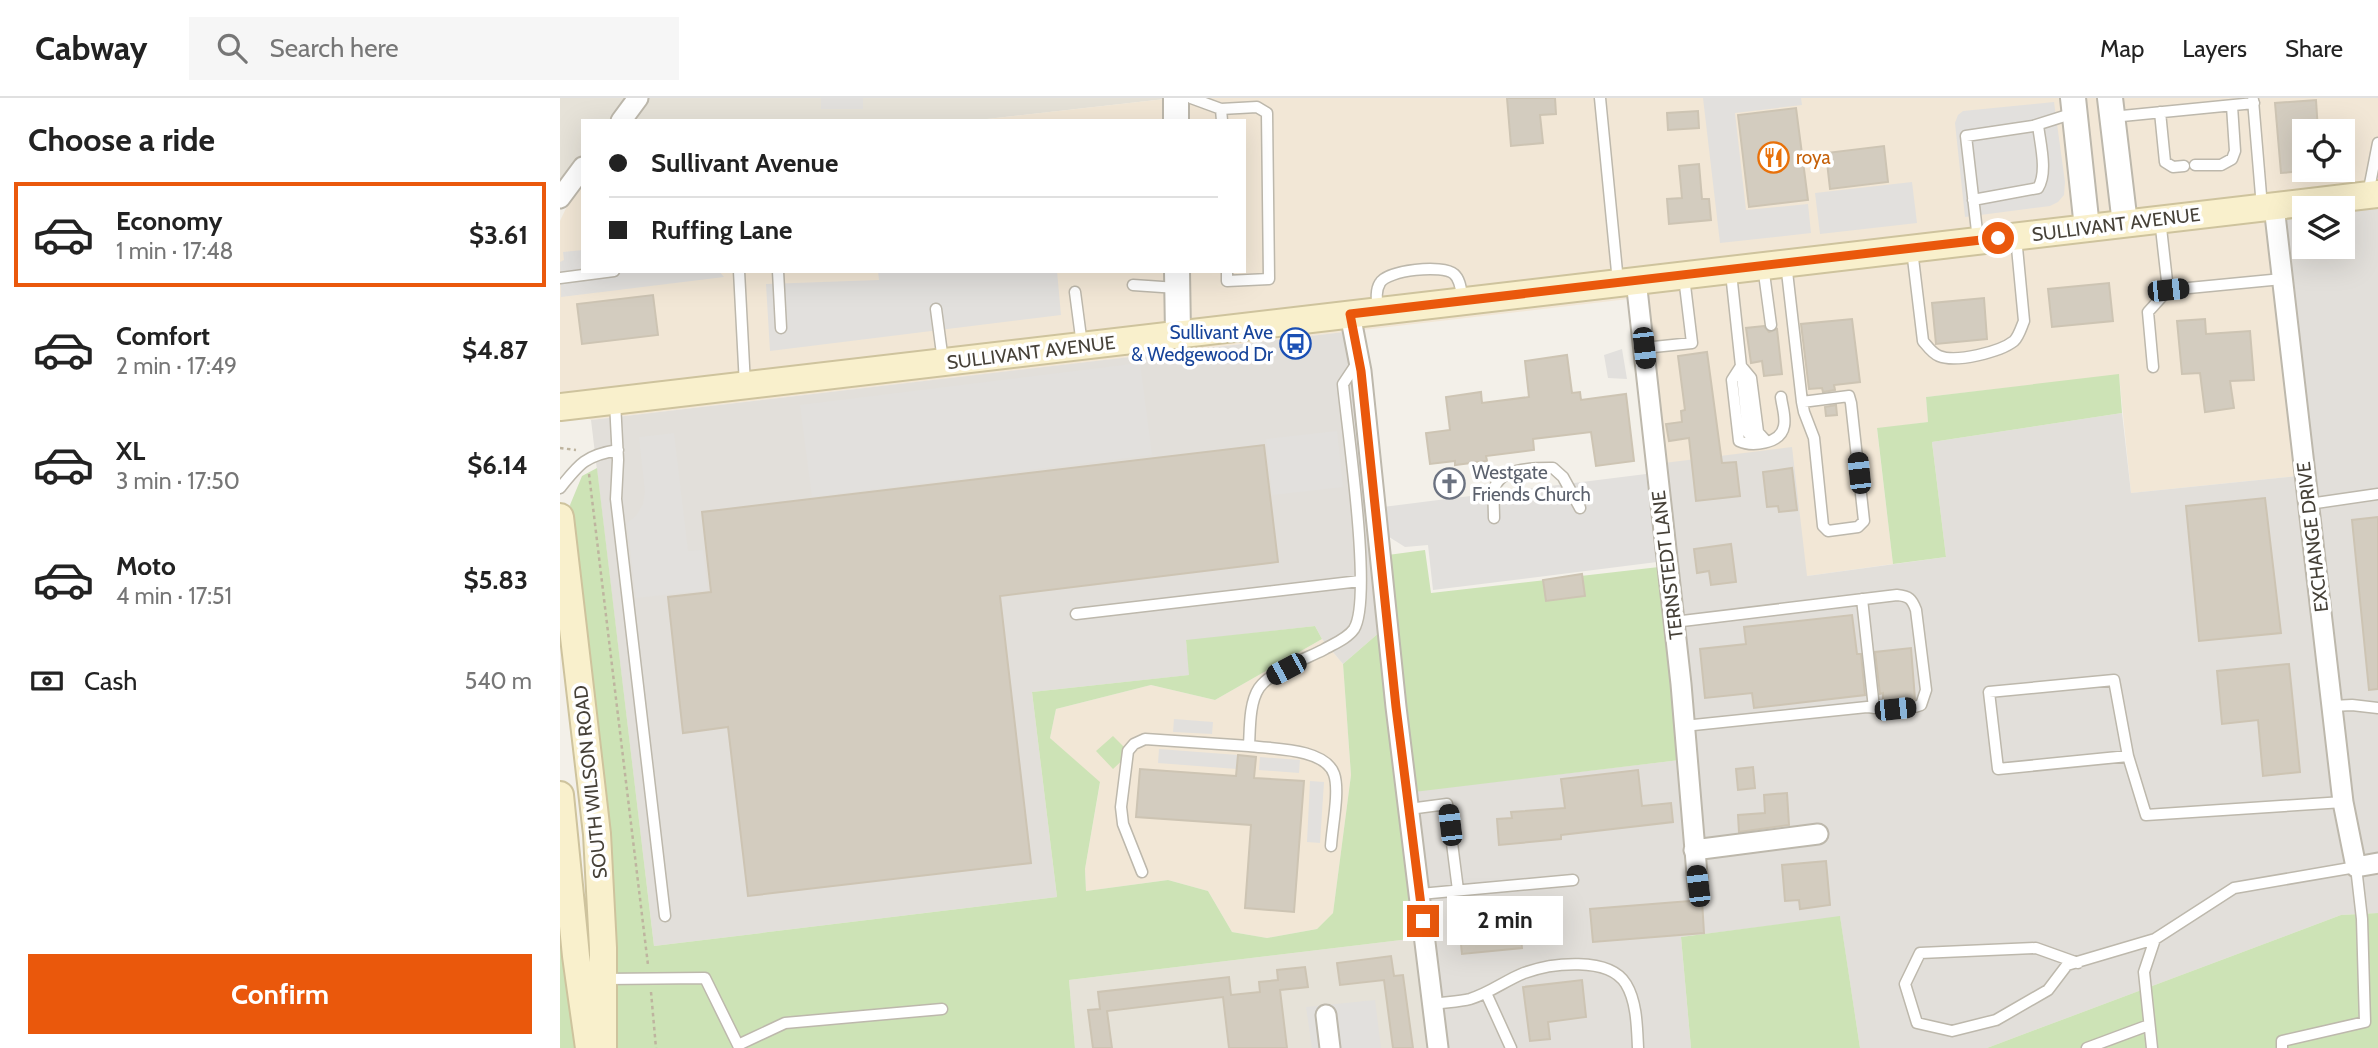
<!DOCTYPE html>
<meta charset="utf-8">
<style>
body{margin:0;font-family:Cabin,sans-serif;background:#f6f6f6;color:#222;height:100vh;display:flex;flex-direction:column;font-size:26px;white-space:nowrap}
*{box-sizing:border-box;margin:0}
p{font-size:23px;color:#767676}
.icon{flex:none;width:38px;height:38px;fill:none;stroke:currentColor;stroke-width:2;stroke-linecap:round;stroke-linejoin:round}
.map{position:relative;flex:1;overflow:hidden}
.panel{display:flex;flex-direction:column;background:#fff;width:560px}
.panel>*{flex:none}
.banner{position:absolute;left:21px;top:21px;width:665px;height:154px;border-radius:0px;box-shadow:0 7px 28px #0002;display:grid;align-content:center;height:154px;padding:0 28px;background:#fff}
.fabs{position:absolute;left:1732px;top:21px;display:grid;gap:14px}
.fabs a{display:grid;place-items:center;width:63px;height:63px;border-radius:0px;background:#fff;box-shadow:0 7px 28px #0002;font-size:35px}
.end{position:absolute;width:32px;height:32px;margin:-16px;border:9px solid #ea580c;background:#fff;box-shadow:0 0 0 4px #fff}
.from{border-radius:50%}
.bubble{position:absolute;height:49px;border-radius:0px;background:#fff;box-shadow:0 7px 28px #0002;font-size:23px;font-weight:700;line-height:49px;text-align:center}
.car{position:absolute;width:21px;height:42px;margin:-21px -10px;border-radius:9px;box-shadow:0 0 5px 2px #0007;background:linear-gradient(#222 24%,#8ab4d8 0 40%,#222 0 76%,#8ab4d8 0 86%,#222 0)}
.banner b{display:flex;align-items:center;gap:24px;height:66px;font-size:26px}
.banner b+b{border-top:2px solid #e0e0e0}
.banner i{width:18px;height:18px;background:#222}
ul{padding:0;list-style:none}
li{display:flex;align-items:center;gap:21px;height:105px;margin:0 14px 10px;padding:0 14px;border:4px solid transparent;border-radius:0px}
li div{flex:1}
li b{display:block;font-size:26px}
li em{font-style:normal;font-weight:700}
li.on{border-color:#ea580c}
li>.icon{width:63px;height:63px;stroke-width:1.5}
h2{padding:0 28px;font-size:32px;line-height:84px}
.pay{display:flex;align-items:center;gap:18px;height:77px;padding:0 28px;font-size:26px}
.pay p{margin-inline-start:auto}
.primary-button{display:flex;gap:14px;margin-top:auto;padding:14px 28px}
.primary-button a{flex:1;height:80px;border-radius:0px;background:#ea580c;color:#fff;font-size:28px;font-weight:700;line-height:80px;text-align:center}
header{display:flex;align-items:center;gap:42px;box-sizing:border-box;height:98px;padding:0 35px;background:#fff;border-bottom:2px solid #e0e0e0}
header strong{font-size:33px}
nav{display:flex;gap:38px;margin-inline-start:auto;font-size:24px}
.search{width:490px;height:63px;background:#f6f6f6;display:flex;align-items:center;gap:18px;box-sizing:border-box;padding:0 24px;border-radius:0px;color:#767676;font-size:26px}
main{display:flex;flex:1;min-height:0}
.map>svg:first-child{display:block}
.residential{fill:#e6e2d8}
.commercial{fill:#f2e7d6;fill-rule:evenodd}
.industrial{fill:#e2dfda;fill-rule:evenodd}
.green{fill:#cde3b6}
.parking{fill:#e2e0dd}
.building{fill:#d3ccbf;stroke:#cdc4b3;stroke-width:2}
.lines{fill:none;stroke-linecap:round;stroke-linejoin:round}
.service-casing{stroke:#bdb8ac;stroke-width:13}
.minor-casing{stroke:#bdb8ac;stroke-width:23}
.tertiary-casing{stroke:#bdb8ac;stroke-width:28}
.secondary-casing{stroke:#cec39d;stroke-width:30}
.path{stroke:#beb49f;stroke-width:2.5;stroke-dasharray:3.5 3.5;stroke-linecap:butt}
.service{stroke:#fff;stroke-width:10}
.minor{stroke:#fff;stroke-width:19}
.tertiary{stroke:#fff;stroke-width:24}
.secondary{stroke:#f9f0cc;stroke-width:26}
.route{stroke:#ea580c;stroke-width:9}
.labels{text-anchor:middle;stroke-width:7;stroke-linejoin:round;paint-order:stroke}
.food-label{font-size:19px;fill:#c56008;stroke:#fff;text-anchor:start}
.street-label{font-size:19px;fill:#464138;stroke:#fff}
.transit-label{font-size:19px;fill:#164399;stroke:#fff;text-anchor:end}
.worship-label{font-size:19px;fill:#5b616d;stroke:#fff;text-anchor:start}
</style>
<header>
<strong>Cabway</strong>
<div class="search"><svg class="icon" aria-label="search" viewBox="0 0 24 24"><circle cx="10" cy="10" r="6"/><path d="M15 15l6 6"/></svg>Search here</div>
<nav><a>Map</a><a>Layers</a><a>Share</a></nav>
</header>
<main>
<section class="panel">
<h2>Choose a ride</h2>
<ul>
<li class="on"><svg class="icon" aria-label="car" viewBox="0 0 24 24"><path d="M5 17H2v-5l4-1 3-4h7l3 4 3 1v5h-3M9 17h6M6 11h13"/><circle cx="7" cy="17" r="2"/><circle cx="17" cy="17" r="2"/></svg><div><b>Economy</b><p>1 min · 17:48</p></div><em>$3.61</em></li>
<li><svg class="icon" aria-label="car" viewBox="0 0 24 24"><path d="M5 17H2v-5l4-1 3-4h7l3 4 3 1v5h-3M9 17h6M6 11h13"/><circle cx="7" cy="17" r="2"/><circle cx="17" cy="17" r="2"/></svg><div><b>Comfort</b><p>2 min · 17:49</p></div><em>$4.87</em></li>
<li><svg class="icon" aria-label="car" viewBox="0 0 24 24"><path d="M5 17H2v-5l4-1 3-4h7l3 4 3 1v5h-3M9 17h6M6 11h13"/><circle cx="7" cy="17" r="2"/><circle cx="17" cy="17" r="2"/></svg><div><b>XL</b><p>3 min · 17:50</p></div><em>$6.14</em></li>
<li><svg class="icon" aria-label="car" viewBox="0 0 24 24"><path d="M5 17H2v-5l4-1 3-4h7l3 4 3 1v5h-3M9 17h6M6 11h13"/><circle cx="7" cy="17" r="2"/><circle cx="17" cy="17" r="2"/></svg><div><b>Moto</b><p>4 min · 17:51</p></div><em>$5.83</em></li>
</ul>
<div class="pay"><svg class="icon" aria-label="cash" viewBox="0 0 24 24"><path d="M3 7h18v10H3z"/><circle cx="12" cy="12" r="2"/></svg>Cash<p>540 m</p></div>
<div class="primary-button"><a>Confirm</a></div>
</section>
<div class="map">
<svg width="1818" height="950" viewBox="0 0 1818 950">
<rect width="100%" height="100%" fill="#f3f0e9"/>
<path class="residential" d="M0,0h614l-205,23h-386v65l-16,20 -7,-2z
M858,840l14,110h-357l-6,-68z"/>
<path class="commercial" d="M614,0h1204v100l-110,13 29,265 -166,17 -12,-118 -193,22 2,25 -51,7 16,135 -86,12 -159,-111 -20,-166 -1037,121 -31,-20v-179l7,-15 16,-20v85h661v-150h-275zM1745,33h38v39h-38z
M762,541l21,25 8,111 -18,138 -16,16 -50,9 -35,-6 -24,-41 -40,-11 -82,11 -1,-22 15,-86 -50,-45 6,-29 95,-24 64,15z"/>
<path class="industrial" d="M1818,100v715l-37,2 -354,133h-127l-20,-131 -159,20 10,111h-259l-33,-255 281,-33 -32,-295 144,-18 15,129 139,-19 -14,-115 190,-29 9,80 166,-17 -29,-265zM1745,110h38v39h-38z
M801,232l20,301 -38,33 -21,-25 -7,-13 -129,15 4,34 -158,17 25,205 -403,49 -63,-526z"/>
<path class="green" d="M1559,276l3,39 -190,29 14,115 -53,7 -16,-136 51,-6 -2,-25z
M37,370l57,478 403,-49 -25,-205 157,-17 -3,-35 129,-14 7,13 -107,61 -64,-15 -95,24 -6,29 50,44 -15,87 1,22 82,-11 40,11 24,41 35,6 50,-9 16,-16 18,-138 -8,-111 38,-33 37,307 -349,42 6,68h-457l-1,-92 -7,-122 -40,-329 12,-29z
M865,452l6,43 228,-26 21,193 -266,32 -26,-237z
M553,638l17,17 -17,16 -17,-18z
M0,804l17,146h-17z
M1818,815v135h-391l354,-133z
M1280,818l20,132h-169l-10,-111z"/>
<path class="parking" d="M261,0h42v11h-42z
M1143,0h98l1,7 -67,8 11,97 62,-6 3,29 -91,10z
M1494,4l11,80 -1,13 -6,7 -8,4 -85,11 -10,-94 3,-8 5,-4z
M1352,84l5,41 -97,11 -5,-41z
M23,152v21h136l5,6 -163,20 -1,-35 4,-2 -1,-8z
M318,173h179l4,44 -291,36 -4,-67 113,-4z
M1062,251l5,30 -19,-1 -4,-23z
M580,265l12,92 -340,42 -12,-92z
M777,333l6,56 -71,8 -6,-56z
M114,335l14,118 15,-1 5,40 -72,8 -9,-75 9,-7 7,-12 2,-12 -6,-55z
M1086,376l11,88 -224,28 -5,-45 -23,2 -19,-12 -3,-28z
M614,621l39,3 -1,12 -39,-2z
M599,651l79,6 -1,14 -79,-6z
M700,659l40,3 -1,13 -40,-3z
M750,683l14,1 -4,61 -13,-1z
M815,902l6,48h-69l-6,-41z"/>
<path class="building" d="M947,0h48l1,16 -16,1 3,28 -32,3z
M1756,2l2,31h-13v40l-24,2 -6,-70z
M1236,10l12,92 -59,7 -11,-92z
M1138,13l1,17 -31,2 -1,-17z
M1324,48l4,36 -58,7 -4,-36z
M1139,66l3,35h7l2,21 -42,4 -2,-25 15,-1 -3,-32z
M1549,185l4,38 -61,6 -4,-38z
M93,197l5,40 -76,9 -5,-40z
M1424,200l3,41 -51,5 -4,-41z
M1292,221l8,63 -26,3 1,5 -12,2 -1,-4 -13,1 -8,-65z
M1645,221l1,15 44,-3 4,49 -24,1 4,27 -29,4 -5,-39 -18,1 -5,-53z
M1204,228l5,6 8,-3 5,45 -18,2 -2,-15 -11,2 -5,-35z
M1147,254l15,111 14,-1 4,34 -44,5 -7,-63 -20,3 -3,-17 16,-2 -1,-11 4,-1 -7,-54z
M1007,257l5,38 8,-1 1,8 45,-6 8,67 -38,5 -5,-34 -58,7 1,11 -48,6 1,5 -32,4v-4l-25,3 -4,-31 24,-3 -4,-33 35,-5 1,11 47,-6 -4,-36z
M1276,307l1,10 -11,1 -1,-9z
M704,347l14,117 -278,34 31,267 -283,33 -20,-169 -45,6 -15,-136 43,-5 -9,-80z
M1232,370l5,42 -18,2 -1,-6 -11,1 -4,-35z
M1705,400l16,135 -82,8 -13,-135z
M1818,419v172l-9,1 -17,-170z
M1171,446l5,38 -25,3 -2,-14 -12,2 -3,-24z
M1022,476l3,22 -39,5 -3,-21z
M1292,517l5,39h4l4,41 -111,13 -2,-15 -47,5 -5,-49 46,-5 -2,-17z
M1351,550l4,51 -32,2v-8l-3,1 -5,-42z
M1729,566l11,108 -37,4 -5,-56 -36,4 -5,-53z
M678,657l18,2 -2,21 50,3 -10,131 -49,-4 6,-83 -115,-8 4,-48 96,7z
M1193,669l2,21 -17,2 -2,-21z
M1078,672l4,36 29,-3 2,19 -112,13v4l-62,6 -2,-26 15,-1 -1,-6 54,-4 -4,-29z
M1227,695l2,32 -50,7 -1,-17 27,-2 -1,-18z
M1266,763l4,44 -30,4 -1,-9 -14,1 -3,-36z
M1142,802l2,33 -111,9 -3,-33z
M959,821l3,29 -60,6 -3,-29z
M831,858l3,20 9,-1 10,73h-20l-9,-68 -44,5 -3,-22z
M745,869l3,20 -28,3 7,58h-58l-6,-51 -116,14 5,37h-19l-5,-38 12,-1 -2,-17 131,-15 2,18 29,-3 -1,-10 19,-2 -1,-10z
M1022,882l4,37 -38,5 2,17 -20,2 -7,-54z"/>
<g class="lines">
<defs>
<path id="service" d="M631,0l30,11
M1040,0l18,184
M1693,2l9,107
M1600,14l5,50 8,5 11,-1
M1552,19l142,-14
M662,23l-1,-12 36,-2 10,6 2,166 -42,2v-10
M1635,67h26l11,-6 3,-8 -3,-45
M1808,96l10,-51
M1413,102l65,-12c10,-16 2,-45 0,-63
M1600,121l8,71 114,-11
M1418,142l-12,-104 67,-10 41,-13
M1352,152l11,91c5,6 9,12 16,15 17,7 61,-4 75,-15 5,-5 7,-13 10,-20l-8,-84
M1226,165l16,139 2,10 10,26 9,88 5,5 30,-4 6,-6 -13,-118 -2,-7 -47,6
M1203,168l8,59
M179,173l6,114
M218,173l3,57
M1171,175l10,93 10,12 7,54 9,10
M0,180l54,-7
M573,187l44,3
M515,194l7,53
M376,211l7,52
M818,213c-1,-10 -3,-20 2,-28 7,-13 63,-19 74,-9 7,6 7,18 9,27
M1084,250l48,-5 -8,-66
M1181,268l-9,14 7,61c13,6 42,3 45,-15 2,-9 -2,-20 -3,-29
M1181,268l7,67 5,6 7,1
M1593,269l-5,-55 20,-22
M55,304l3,58 -2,39 49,417
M0,390c19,-24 26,-33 58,-38
M1749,406l69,-10
M934,420c0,-9 -1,-19 0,-28 5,-23 41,-22 59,-22l10,9 17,31
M1302,501l12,109
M516,516l284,-33
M1114,524l223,-27c12,1 15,4 19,15l10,80 -5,15c-19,7 -35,4 -54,2l-183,19
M1772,608l20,-1 26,3
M1568,658l-130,13 -9,-77 125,-12 14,76 18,59 197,-13
M849,711l38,-5 11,86
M771,748c1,-19 9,-55 3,-72 -9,-26 -62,-25 -85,-28 1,-17 0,-43 10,-58 11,-16 46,-29 64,-38 10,-6 24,-11 31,-21 19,-30 -7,-202 -11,-245l14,-21
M582,774l-19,-48 -2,-17 7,-56 6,-7 11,-5 104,7
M860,796l153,-14
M1518,865l-42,-15 -116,5 -15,31 12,39 35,8 44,-11 52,-30 19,-25 88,-26 79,-51 122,-21 6,52 3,103 -83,19v7
M45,881l100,-1 33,67 47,-22 157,-14
M926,895l25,55
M873,906c12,-2 26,-2 37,-5 20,-6 36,-19 54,-26 27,-10 85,-17 102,11 11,18 11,44 12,64
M1527,950l62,-23
M1592,950l-8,-76 11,-33"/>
<path id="minor" d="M61,23l17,-23
M0,100l23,-31
M1714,108l69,596 13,65 22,-4
M1076,182l45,404 17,202
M790,216l11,57 35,336 42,341
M1134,752l124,-16
M766,917l4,33"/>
<path id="tertiary" d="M616,0v23
M1513,0l14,130
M1550,0l15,126
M617,173l1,63"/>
<path id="secondary" d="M0,309l1818,-213
M0,419l37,317 6,114v100
M0,697l16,161 13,92"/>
</defs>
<use href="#service" class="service-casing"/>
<use href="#minor" class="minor-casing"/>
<use href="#tertiary" class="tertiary-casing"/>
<use href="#secondary" class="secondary-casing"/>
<path class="path" d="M0,350l16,2
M29,376l59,491
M91,894l5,56"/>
<use href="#service" class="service"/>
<use href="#minor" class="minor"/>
<use href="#tertiary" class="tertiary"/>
<use href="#secondary" class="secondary"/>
</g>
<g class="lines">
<path class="route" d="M863,823l-27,-214 -35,-336 -11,-57 648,-76"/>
</g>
<defs>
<symbol id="restaurant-ring" viewBox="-11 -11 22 22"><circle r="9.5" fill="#fff" stroke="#e8710a" stroke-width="1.5"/><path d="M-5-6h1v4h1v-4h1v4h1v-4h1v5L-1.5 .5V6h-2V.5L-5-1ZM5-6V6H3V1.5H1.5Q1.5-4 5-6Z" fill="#e8710a"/></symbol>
<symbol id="bus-ring" viewBox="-11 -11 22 22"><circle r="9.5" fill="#fff" stroke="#1a4fb4" stroke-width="1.5"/><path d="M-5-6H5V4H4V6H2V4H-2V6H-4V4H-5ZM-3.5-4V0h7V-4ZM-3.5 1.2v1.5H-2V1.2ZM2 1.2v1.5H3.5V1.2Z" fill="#1a4fb4"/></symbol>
<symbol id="church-ring" viewBox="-11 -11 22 22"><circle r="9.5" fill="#fff" stroke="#6b7280" stroke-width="1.5"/><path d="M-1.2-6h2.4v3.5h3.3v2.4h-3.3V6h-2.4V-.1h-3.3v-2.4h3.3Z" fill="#6b7280"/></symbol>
</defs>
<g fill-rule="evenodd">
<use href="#restaurant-ring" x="1196" y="42" width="35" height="35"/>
<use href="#bus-ring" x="718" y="228" width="35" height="35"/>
<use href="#church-ring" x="872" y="368" width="35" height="35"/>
</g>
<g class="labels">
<g class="food-label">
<text x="1236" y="66">roya</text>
</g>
<g class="street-label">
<text transform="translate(1556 126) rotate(-7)" y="7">SULLIVANT AVENUE</text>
<text transform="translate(471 254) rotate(-7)" y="7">SULLIVANT AVENUE</text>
<text transform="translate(1752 439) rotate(-97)" y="7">EXCHANGE DRIVE</text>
<text transform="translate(1107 467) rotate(-97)" y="7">TERNSTEDT LANE</text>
<text transform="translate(30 684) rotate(-96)" y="7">SOUTH WILSON ROAD</text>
</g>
<g class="transit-label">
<text x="713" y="241">Sullivant Ave<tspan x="713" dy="22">&amp; Wedgewood Dr</tspan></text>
</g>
<g class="worship-label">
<text x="912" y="381">Westgate<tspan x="912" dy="22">Friends Church</tspan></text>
</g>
</g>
</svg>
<div class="fabs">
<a><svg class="icon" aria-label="locate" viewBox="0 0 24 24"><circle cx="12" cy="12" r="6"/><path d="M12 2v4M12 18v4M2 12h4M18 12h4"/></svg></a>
<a><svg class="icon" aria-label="layers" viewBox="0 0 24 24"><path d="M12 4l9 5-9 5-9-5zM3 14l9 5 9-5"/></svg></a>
</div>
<i class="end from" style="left:1438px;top:140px"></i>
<i class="end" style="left:863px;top:823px"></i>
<div class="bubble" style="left:887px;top:798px;width:116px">2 min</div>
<i class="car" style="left:1608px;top:192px;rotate:84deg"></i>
<i class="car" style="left:1084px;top:250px;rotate:174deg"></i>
<i class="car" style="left:1299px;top:375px;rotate:354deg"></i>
<i class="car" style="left:726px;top:571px;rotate:242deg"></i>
<i class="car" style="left:1335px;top:611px;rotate:84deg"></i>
<i class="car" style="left:890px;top:727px;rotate:353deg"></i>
<i class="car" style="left:1138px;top:788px;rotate:353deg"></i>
<div class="banner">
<b><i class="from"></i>Sullivant Avenue</b>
<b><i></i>Ruffing Lane</b>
</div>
</div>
</main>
